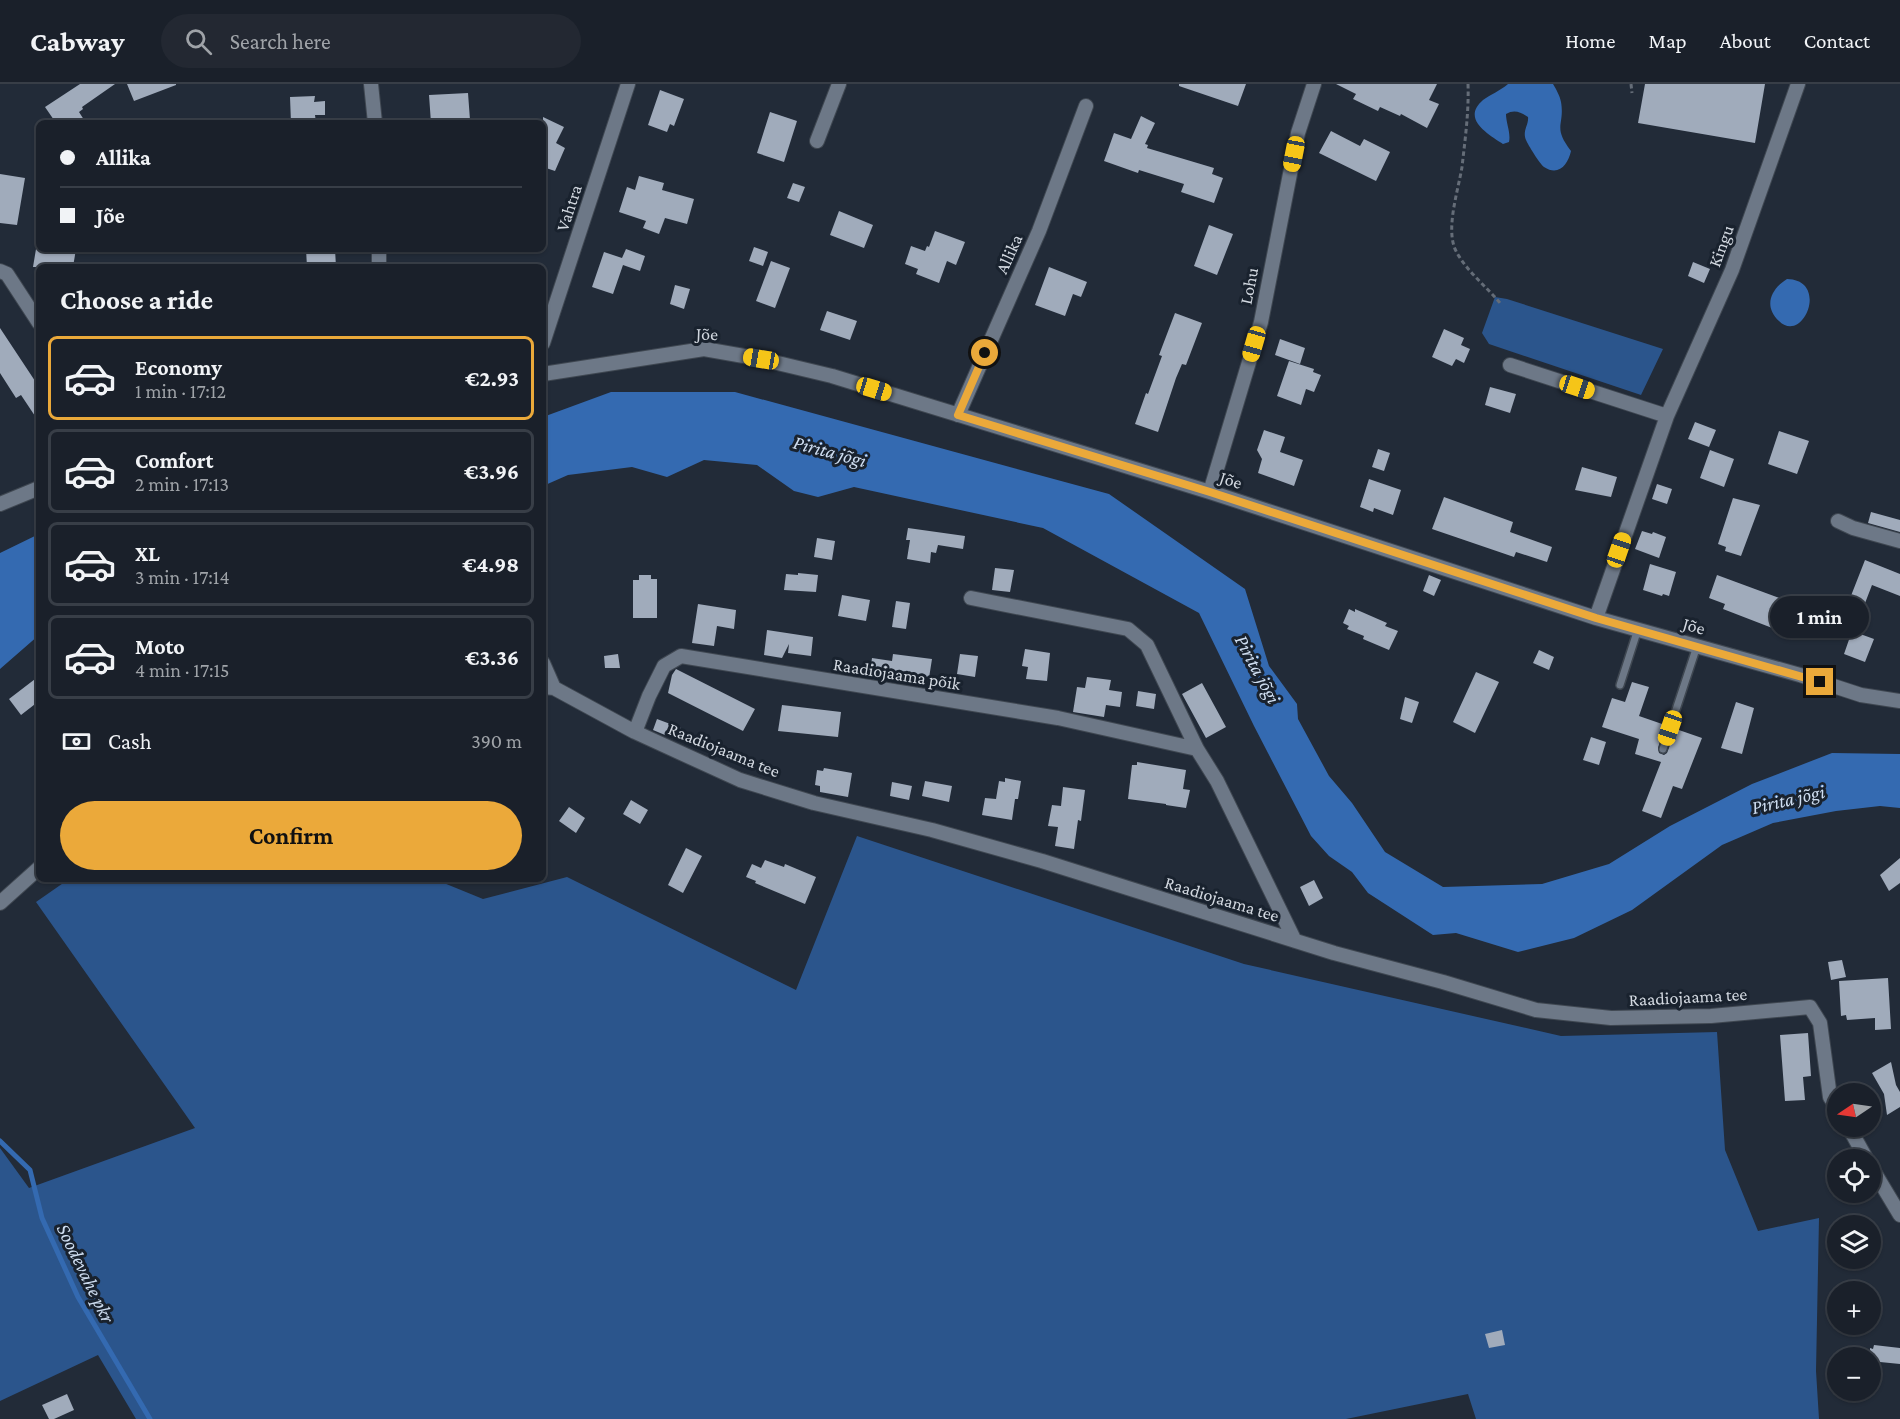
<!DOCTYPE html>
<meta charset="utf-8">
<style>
body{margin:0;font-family:"Crimson Pro",serif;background:#232832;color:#f1f3f6;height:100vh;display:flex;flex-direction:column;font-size:22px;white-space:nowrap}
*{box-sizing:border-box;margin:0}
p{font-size:20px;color:#9fa3a8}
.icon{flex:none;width:33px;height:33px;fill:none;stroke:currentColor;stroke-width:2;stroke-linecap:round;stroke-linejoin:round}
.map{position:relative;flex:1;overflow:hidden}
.drawer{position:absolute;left:36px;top:180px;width:510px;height:618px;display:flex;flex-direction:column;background:#1a202a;border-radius:9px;box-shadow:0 2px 4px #0004,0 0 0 2px #383e47}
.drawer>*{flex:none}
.guide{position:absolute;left:36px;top:36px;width:510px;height:132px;border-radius:9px;box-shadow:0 2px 4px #0004,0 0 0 2px #383e47;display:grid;align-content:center;height:132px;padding:0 24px;background:#1a202a}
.needle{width:39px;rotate:257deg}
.controls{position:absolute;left:1827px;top:999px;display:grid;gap:12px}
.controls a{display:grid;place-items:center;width:54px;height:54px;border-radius:50%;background:#1a202a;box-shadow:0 2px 4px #0004,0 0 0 2px #383e47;font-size:30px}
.end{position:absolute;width:27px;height:27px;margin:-14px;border:8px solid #eba93a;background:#111;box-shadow:0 0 0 3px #111}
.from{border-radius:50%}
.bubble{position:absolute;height:42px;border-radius:21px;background:#1a202a;box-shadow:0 2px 4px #0004,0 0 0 2px #383e47;font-size:20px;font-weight:700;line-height:42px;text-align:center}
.car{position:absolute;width:18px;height:36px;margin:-18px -9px;border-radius:8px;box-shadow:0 0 4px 2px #0007;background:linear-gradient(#f5c518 24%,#345 0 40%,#f5c518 0 76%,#345 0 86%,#f5c518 0)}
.guide b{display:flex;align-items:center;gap:21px;height:57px;font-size:22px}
.guide b+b{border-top:2px solid #383e47}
.guide i{width:15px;height:15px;background:#f1f3f6}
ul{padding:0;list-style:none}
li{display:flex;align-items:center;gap:18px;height:84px;margin:0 12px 9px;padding:0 12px;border:3px solid #383e47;border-radius:9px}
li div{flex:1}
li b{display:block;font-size:22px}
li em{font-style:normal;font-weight:700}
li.selected{border-color:#eba93a}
li>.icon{width:54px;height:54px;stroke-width:1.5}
h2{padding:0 24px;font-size:27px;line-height:72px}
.pay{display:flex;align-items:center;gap:15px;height:66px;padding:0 24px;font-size:22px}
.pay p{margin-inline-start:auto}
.cta{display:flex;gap:12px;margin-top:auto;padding:12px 24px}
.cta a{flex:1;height:69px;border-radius:36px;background:#eba93a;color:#111;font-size:24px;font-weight:700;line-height:69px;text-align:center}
header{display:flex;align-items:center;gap:36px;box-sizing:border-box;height:84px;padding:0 30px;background:#1a202a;border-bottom:2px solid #383e47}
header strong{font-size:28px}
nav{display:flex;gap:33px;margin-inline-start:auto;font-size:21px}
.search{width:420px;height:54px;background:#232832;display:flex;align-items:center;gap:15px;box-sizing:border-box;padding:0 21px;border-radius:33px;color:#9fa3a8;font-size:22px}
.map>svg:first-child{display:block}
.green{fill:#2b558c}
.water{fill:#346ab1}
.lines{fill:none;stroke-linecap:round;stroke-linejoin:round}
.stream{stroke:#346ab1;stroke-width:5}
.building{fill:#a0abbb}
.service-casing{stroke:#3f4751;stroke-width:10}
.minor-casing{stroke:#3f4751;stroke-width:16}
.path{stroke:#656d78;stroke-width:3;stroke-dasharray:4.5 3;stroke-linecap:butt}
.service{stroke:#6d7887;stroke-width:7}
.minor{stroke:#6d7887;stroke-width:14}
.route{stroke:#eba93a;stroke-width:8}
.labels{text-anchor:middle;stroke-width:6;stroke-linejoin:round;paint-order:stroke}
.street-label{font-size:18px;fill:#d2d8e0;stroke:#19222e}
.water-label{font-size:20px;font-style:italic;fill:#ceddf0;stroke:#19222e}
</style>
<header>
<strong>Cabway</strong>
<div class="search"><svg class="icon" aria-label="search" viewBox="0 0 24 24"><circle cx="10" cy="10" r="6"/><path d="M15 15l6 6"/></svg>Search here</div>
<nav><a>Home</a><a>Map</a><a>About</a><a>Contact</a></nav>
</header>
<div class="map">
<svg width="1900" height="1335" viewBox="0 0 1900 1335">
<rect width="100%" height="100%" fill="#222b38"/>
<path class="green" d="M1495,213l12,2 156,50 -22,46 -152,-51 -7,-11z
M857,752l387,128 317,72 156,-4 8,118 33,81 61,-13 -3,153 3,48h-343l-8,-25 -122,25h-1210l-38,-64 -98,46v-253l29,40 166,-60 -159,-226 33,-23h365l49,20 84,-22 229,113z"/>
<path class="water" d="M1508,0h45c3,5 7,12 8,18 4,24 -9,24 10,49 -3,13 -12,26 -27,16 -4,-3 -16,-22 -18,-27 -4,-9 3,-15 2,-23 -7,-5 -14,-8 -22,-3 0,9 5,19 3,28l-6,2c-15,-10 -42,-25 -20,-44 8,-6 17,-9 25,-16z
M1787,195c43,1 16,66 -8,42 -16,-15 -8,-32 8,-42z
M611,308h124l374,102 136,95 24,77 28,38 1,15 31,57 23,27 33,49 58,35 99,-3 67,-20 61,-38 82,-42 80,-31 68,1v54l-20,-2 -44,5 -63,12 -51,22 -90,65 -58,28 -56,14 -62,-19 -23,2 -65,-42 -16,-21 -23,-16 -18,-20 -57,-110 -55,-113 -156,-85 -189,-41 -36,10 -24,-6 -37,-26 -53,-5 -37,17 -35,-10 -64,8 -25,11v-69z
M39,450v101l-39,34v-116z"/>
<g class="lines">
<path class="stream" d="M0,1057l30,29 12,48 36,79 72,122"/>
</g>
<path class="building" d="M80,0h35l-33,23 1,2 -4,3 7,11h-30l-11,-16z
M127,0h49v1l-42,16z
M1179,0h67l-8,22 -59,-20z
M1336,0h101l-8,16 10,4 -12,24 -26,-14 -1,2 -20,-9 -2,4 -25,-12 3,-5z
M1645,0h120l-10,59 -117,-20z
M660,6l24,9 -10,27 -4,-2 -3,8 -19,-7z
M468,9l2,27 -13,1v2h-26l-2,-28z
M315,12l-1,6 11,-1v14h-10l1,8h-25l-1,-26z
M770,28l27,9 -13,41 -27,-9z
M1141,32l14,7 -10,21 3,1 -1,3 67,20 -2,6 11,4 -9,25 -33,-11 3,-8 -45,-14 -1,3 -34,-12 10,-28 17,6z
M543,33l21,10 -8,16 9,5 -10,23 -12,-4z
M1331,47l29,15 4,-7 26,13 -14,29 -57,-28z
M0,90l25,4 -8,47 -17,-2z
M639,92l25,7 -2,7 32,9 -7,25 -22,-6 -6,16 -16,-6 3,-7 -27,-9 8,-25 8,3z
M793,99l12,4 -6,15 -12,-4z
M839,127l34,14 -9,23 -34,-13z
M1209,141l24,9 -16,41 -23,-9z
M935,147l30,11 -9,23 -9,-4 -8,22 -23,-9 2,-5 -13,-5 6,-18 14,5 2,-5 2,1z
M754,163l14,5 -5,14 -14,-5z
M36,165h40l-3,18h-40z
M306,165h29l1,18h-29z
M626,165l19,7 -5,15 -17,-6 -10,29 -21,-7 12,-35 18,6z
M771,177l19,7 -15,40 -19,-7z
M1693,178l17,7 -6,14 -16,-7z
M1049,183l38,15 -6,15 -8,-3 -8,22 -30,-11z
M675,201l15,4 -6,20 -14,-5z
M827,227l30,10 -7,19 -30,-10z
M1175,229l27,10 -16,42 -4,-1 -6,14 -18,54 -23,-8 11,-31 2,1 14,-38 -3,-1z
M0,244l39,59v35l-18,-27 -5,3 -16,-25z
M1444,245l20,9 -3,7 9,4 -6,14 -8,-4 -4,7 -20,-9z
M1280,255l25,9 -5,16 -25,-9z
M1289,277l25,8 -1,3 8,3 -7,17 -8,-3 -5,16 -24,-9z
M1490,303l26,7 -6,19 -25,-8z
M1695,338l21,8 -7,17 -21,-8z
M1264,346l21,7 -5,15 23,8 -9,26 -36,-13 4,-14 -5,-9z
M1779,347l30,10 -12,33 -29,-10z
M1378,365l12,4 -6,18 -12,-4z
M1710,366l24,9 -10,28 -24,-9z
M1582,383l35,10 -6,20 -36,-7z
M1369,395l32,11 -8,25 -19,-7 -1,4 -13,-5z
M1657,400l15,5 -5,15 -15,-5z
M1444,413l69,25 -3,10 42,15 -5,15 -31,-10 -2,5 -82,-28z
M1733,414l27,7 -19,51 -16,-5 1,-4 -8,-3z
M1871,428l29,8v12l-32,-9z
M908,444l57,8 -2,13 -25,-4 -2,8 -5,-1 -1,11 -23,-4 3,-19h-4z
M1642,447l10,3 1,-2 13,5 -7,21 -24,-9z
M817,454l18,3 -3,19 -18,-3z
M1865,476l35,14v22l-28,-11 -10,26 -15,-5z
M1650,480l26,8 -7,24 -6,-2 -1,2 -19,-6z
M995,484l19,2 -4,22 -18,-2z
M798,489l20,2 -2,17 -32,-2 2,-16 12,1z
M639,491h12v4h6v39h-24v-38h6z
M1429,491l12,5 -7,16 -11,-5z
M1717,491l76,28 -2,3 19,7 -8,21 -8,-2 -1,4 -70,-27 2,-5 -16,-6z
M842,511l28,5 -4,21 -28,-5z
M896,517l14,2 -4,26 -14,-2z
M698,520l38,6 -2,19 -17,-3 -3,20 -22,-3z
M1349,525l6,3v-3l32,14 -2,3 13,5 -9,19 -26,-11 1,-3 -17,-7 2,-3 -6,-3z
M767,546l46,7 -2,19 -23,-3 1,-9 -7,14 -18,-3z
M1852,547l22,8 -9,23 -21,-8z
M1025,565l25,4 -3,28 -21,-2 2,-12 -6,-1z
M1539,566l15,7 -5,13 -16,-7z
M618,570l2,14h-15l-1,-12z
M893,570l39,5 -3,19 -59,-5 2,-15 20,3z
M960,570l18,2 -3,21 -18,-3z
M676,585l79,40 -12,22 -75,-38 4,-18z
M1476,588l23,10 -24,51 -22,-11z
M39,592v25l-18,14 -12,-16z
M1087,593l24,3 -2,10 13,2 -2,15 -14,-2 -2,12 -31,-5 4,-25 8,1z
M1632,598l17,5 -10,29 26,9 -7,23 1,5 5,2 3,-2 9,-24 26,9 -20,51 -9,-3 -12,32 -19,-7 19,-49 -26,-8 4,-15 -37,-12 10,-29 13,4z
M1202,599l24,44 -20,11 -24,-44z
M1138,607l18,3 -2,15 -18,-3z
M1405,613l14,5 -7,21 -12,-4z
M1736,618l18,6 -12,46 -21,-6z
M782,621l59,7 -3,25 -60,-6z
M657,635l24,9 -4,12 -24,-10z
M1591,653l15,5 -7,23 -16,-5z
M1137,678l49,8 -3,19 7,1 -4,18 -20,-3v-1l-38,-5 4,-34h5z
M824,684l28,5 -4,24 -28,-5v-6l-5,-1 2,-15 6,1z
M1005,694l16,3 -3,18h-3l-3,21 -30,-5 3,-17 11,1 3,-18 6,1z
M925,697l27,5 -3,16 -27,-6z
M892,698l20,4 -3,14 -19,-4z
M1063,703l22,3 -4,31 -3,-1 -4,29 -19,-3 3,-19 -10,-1 4,-21 9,1z
M631,716l17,10 -8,14 -17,-10z
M569,723l16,11 -9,15 -17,-12z
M686,764l16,8 -19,37 -15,-8z
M1900,774v25l-11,8 -9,-16z
M765,776l19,7 1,-3 31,13 -11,27 -50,-21 1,-2 -10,-4 6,-13 9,4z
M1314,796l9,18 -14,8 -9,-19z
M1842,876l4,17 -15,3 -3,-18z
M1888,894l3,51 -16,1v-12l-28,2 -1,-5 -5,1 -2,-35z
M1808,949l3,43 -8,1 2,23 -20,1 -5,-66z
M1891,978l5,23 4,7v15l-13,8 -3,-21 -12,-21z
M1502,1246l3,15 -16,3 -4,-14z
M1874,1261l26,3v16l-30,-3v-13l3,1z
M67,1310l7,16 -20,9h-5l-7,-14z"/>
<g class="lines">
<defs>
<path id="service" d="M1620,601l18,-56
M1663,665l34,-103"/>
<path id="minor" d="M371,0l4,39
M817,57l22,-57
M379,165v18
M0,187l7,3 32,49
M543,259l85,-259
M1510,281l157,51
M543,290l161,-25 57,10 71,17 378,116 386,126 204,57 61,20 39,6
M958,331l81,-184 47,-125
M1210,408l51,-170 37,-189 16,-49
M0,420l39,-16
M1838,437l15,7 47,13
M971,514l157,31 19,16 50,104
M1596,534l71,-202 65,-146 66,-186
M543,579l11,25
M543,603l11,1 81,44 105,48 74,23 118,27 110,31 292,92 109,29 93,28 75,8 100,-2 99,-9 10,16 10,74 8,12
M635,648l14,-36 15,-30 17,-10 377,62 139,31 20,32 78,160
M0,819l39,-35
M1848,1042l19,34
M1870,1081l30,50"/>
</defs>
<use href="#service" class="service-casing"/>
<use href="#minor" class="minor-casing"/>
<path class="path" d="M1468,0c1,28 -3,56 -6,83 -4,24 -16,60 -7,82 10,21 31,37 45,54
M1631,0l1,9"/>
<use href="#service" class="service"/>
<use href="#minor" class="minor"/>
</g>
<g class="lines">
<path class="route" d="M985,269l-27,62 252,77 386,126 224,64"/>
</g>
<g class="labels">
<g class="street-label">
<text transform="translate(569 124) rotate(-72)" y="6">Vahtra</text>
<text transform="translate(1721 162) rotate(-70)" y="6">Kingu</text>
<text transform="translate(1009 170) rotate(-66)" y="6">Allika</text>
<text transform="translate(1249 202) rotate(-79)" y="6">Lohu</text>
<text transform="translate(707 250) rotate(2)" y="6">Jõe</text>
<text transform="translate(1231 396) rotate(18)" y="6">Jõe</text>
<text transform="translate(1694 542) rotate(16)" y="6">Jõe</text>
<text transform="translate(897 590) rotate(9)" y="6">Raadiojaama põik</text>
<text transform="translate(724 666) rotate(22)" y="6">Raadiojaama tee</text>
<text transform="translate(1222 815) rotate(17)" y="6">Raadiojaama tee</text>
<text transform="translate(1688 913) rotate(-3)" y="6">Raadiojaama tee</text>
</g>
<g class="water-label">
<text transform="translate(830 367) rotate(15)" y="7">Pirita jõgi</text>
<text transform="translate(1258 585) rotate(62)" y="7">Pirita jõgi</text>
<text transform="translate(1788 715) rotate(-13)" y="7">Pirita jõgi</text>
<text transform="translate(86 1189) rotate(64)" y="7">Soodevahe pkr</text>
</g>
</g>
</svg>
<div class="controls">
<a><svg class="needle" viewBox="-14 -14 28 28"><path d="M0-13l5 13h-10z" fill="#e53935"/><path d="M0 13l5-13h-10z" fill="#9fa3a8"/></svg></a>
<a><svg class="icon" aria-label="locate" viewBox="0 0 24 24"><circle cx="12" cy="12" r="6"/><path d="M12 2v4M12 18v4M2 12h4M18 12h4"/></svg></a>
<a><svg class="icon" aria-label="layers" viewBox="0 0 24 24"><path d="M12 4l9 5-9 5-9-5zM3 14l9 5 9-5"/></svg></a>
<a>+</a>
<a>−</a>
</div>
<i class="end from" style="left:985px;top:269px"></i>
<i class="end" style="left:1820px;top:598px"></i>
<div class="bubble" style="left:1770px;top:512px;width:99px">1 min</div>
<i class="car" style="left:1294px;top:70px;rotate:191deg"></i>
<i class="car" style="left:1254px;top:260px;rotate:196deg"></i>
<i class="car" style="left:761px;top:275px;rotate:280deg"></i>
<i class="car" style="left:1577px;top:303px;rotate:108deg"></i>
<i class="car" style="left:874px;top:305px;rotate:107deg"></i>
<i class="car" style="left:1619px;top:466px;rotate:19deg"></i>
<i class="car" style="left:1670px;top:644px;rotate:199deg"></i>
<div class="guide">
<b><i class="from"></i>Allika</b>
<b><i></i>Jõe</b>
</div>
<section class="drawer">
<h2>Choose a ride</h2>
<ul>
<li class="selected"><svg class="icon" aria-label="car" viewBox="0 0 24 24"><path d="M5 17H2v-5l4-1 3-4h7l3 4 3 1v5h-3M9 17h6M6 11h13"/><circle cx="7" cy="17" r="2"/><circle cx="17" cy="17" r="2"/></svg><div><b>Economy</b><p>1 min · 17:12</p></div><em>€2.93</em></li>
<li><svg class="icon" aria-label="car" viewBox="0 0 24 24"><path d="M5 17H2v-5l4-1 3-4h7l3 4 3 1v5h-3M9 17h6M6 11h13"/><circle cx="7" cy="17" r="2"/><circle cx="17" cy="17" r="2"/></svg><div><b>Comfort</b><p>2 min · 17:13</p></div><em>€3.96</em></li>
<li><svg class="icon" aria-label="car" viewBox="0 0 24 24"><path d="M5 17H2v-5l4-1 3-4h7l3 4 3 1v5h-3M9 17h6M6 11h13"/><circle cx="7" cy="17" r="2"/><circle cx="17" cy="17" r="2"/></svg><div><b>XL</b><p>3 min · 17:14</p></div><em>€4.98</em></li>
<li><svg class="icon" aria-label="car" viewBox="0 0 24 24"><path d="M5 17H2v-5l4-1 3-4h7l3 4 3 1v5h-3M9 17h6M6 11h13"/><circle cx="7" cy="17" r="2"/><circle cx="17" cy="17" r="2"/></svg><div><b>Moto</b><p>4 min · 17:15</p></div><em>€3.36</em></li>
</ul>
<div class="pay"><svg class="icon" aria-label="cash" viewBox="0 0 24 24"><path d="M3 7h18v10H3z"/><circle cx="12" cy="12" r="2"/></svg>Cash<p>390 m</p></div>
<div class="cta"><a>Confirm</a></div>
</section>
</div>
